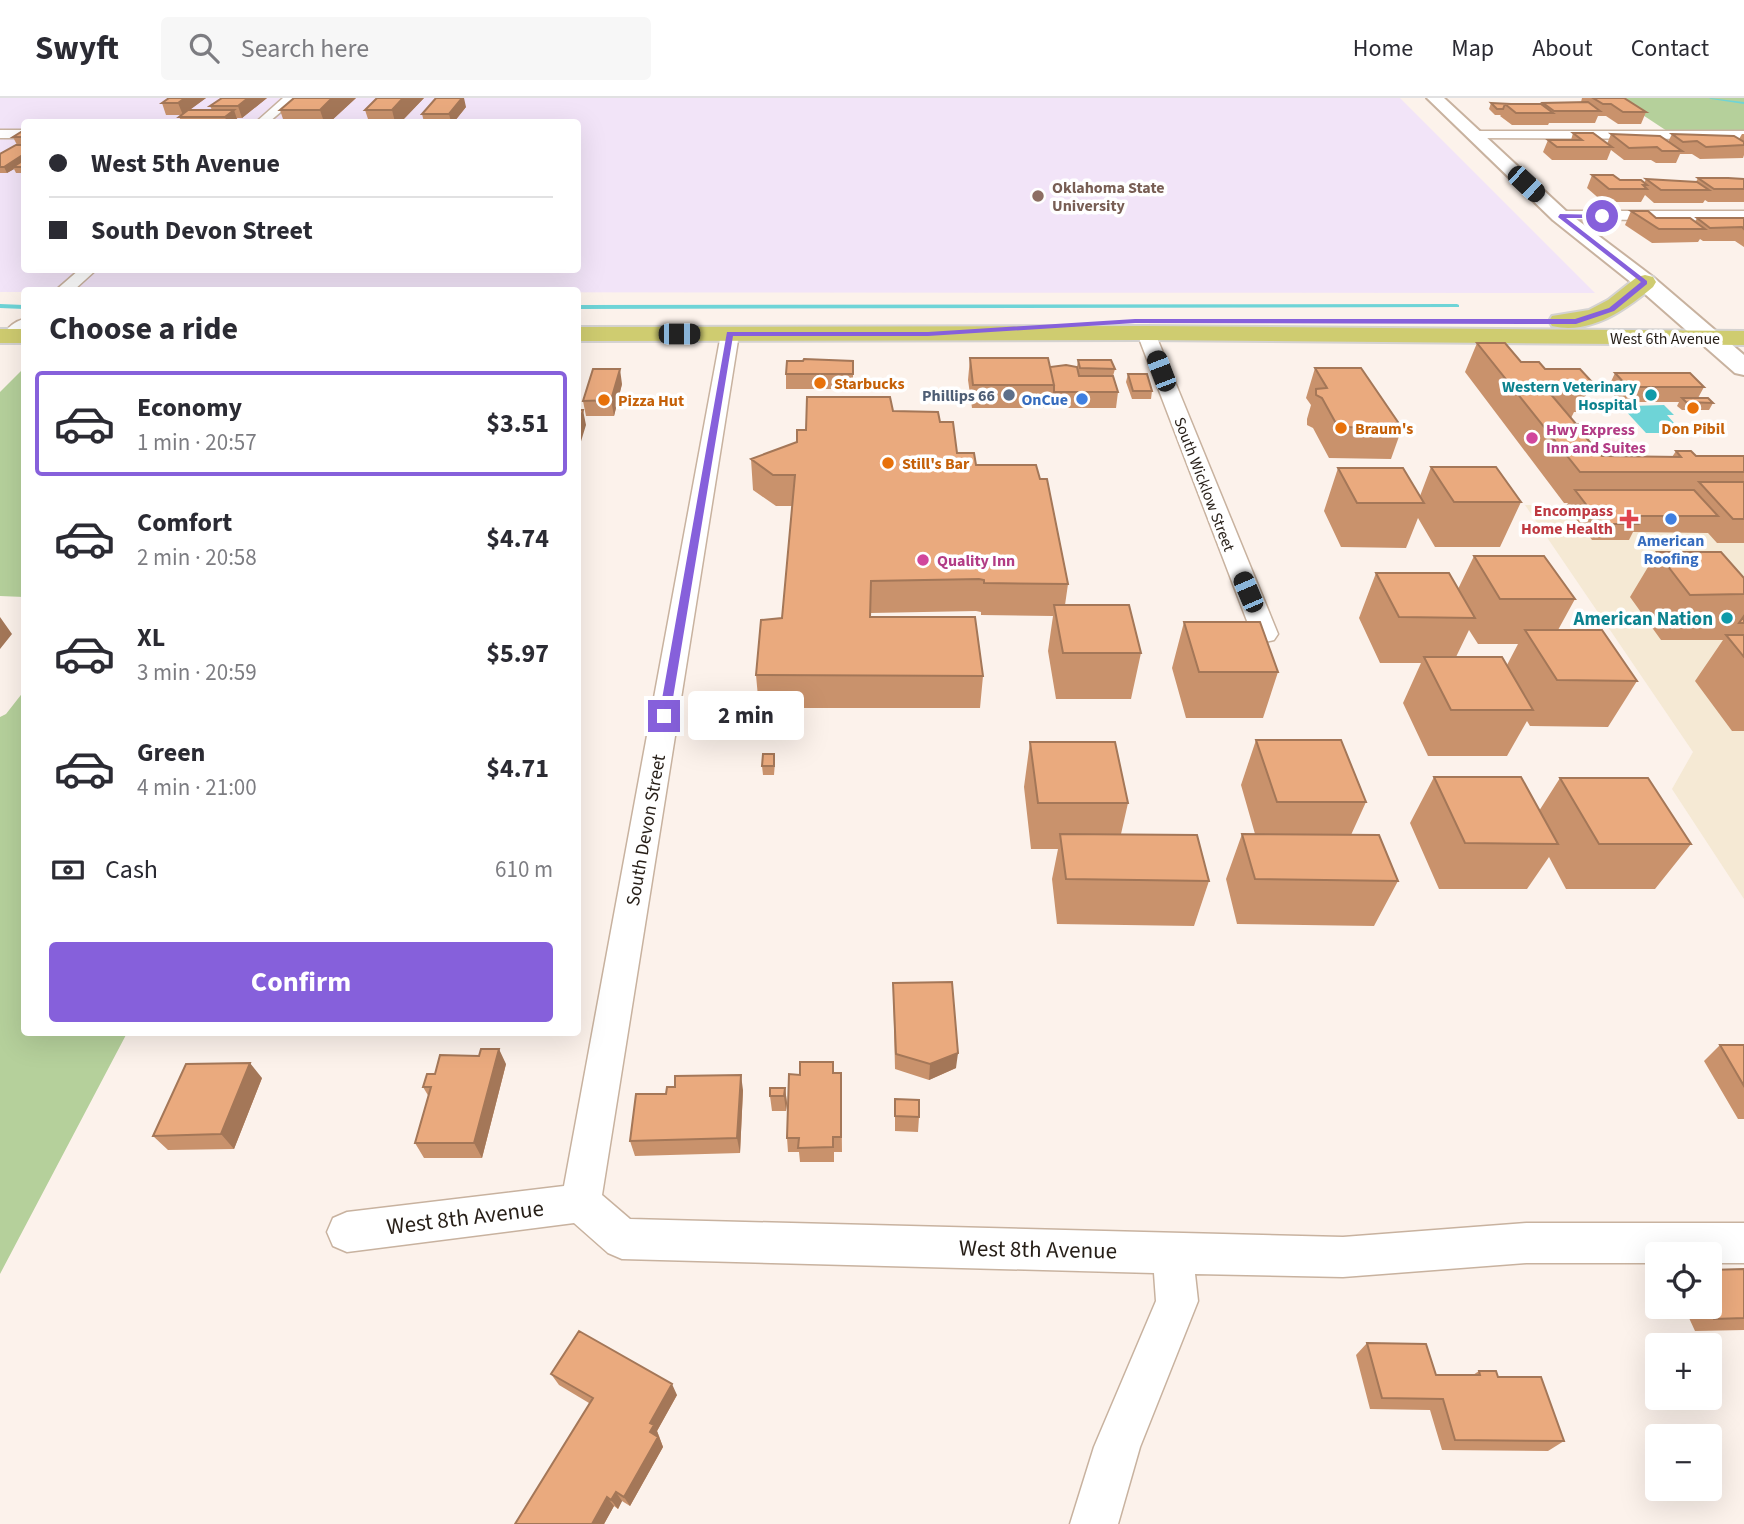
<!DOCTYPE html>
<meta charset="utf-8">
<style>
body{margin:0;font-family:"Source Sans 3",sans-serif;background:#f7f7f7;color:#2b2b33;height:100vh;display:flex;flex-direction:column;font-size:26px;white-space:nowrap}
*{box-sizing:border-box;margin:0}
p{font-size:23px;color:#7c7c81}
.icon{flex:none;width:38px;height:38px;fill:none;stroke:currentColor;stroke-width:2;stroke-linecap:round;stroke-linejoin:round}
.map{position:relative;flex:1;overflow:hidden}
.drawer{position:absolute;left:21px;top:189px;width:560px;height:749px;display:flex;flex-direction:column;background:#fff;border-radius:7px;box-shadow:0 7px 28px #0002}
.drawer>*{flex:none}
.top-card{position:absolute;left:21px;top:21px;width:560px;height:154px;border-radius:7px;box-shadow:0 7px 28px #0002;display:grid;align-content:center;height:154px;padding:0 28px;background:#fff}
.controls{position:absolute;left:1645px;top:1144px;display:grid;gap:14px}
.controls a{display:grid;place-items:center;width:77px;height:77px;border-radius:7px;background:#fff;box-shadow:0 7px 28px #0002;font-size:35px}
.end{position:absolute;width:32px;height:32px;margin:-16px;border:9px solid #8660db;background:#fff;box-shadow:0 0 0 4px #fff}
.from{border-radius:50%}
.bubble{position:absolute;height:49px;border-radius:7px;background:#fff;box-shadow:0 7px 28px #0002;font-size:23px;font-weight:700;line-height:49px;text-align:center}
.car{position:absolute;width:21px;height:42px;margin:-21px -10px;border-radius:9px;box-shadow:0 0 5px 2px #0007;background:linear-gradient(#222 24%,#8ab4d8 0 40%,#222 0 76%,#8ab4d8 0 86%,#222 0)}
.top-card b{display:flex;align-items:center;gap:24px;height:66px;font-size:26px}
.top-card b+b{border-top:2px solid #e1e1e2}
.top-card i{width:18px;height:18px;background:#2b2b33}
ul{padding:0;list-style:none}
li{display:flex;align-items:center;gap:21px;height:105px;margin:0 14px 10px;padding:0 14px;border:4px solid transparent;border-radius:7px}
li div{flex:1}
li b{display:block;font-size:26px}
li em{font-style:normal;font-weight:700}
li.active{border-color:#8660db}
li>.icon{width:63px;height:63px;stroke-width:1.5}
h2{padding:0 28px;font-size:32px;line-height:84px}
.pay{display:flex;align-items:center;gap:18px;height:77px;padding:0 28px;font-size:26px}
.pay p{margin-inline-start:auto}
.action{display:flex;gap:14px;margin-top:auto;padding:14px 28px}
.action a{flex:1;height:80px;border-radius:7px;background:#8660db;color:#fff;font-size:28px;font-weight:700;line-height:80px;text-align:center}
header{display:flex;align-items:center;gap:42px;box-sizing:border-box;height:98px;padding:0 35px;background:#fff;border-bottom:2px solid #e1e1e2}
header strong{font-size:33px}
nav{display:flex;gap:38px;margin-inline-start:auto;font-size:24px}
.search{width:490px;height:63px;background:#f7f7f7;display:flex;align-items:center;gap:18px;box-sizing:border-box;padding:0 24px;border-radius:7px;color:#7c7c81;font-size:26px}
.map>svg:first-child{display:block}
.commercial{fill:#f5e9d4}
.education{fill:#f2e4f8;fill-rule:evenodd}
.green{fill:#b5d09b}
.water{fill:#6ed4d7}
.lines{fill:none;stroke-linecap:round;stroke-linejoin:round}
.stream{fill:#6ed4d7;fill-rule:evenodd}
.minor-casing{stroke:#c8b29f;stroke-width:3}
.secondary-casing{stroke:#c8b29f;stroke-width:4}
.trunk-casing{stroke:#d4d2d1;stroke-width:4}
.minor{fill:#fff;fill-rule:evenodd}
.secondary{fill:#fff;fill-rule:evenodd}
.trunk{fill:#cfcc70;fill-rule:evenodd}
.wall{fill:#c9926c;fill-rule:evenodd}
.shaded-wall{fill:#a47758}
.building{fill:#eaaa7e;stroke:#a47758;stroke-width:2}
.route{fill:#8660db}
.education-dot{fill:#8d6e63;stroke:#fff;stroke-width:2.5}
.food-dot{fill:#e8710a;stroke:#fff;stroke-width:2.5}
.service-dot{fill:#5c6f8a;stroke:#fff;stroke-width:2.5}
.culture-dot{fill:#0f9aa8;stroke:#fff;stroke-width:2.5}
.shop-dot{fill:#3f7fe0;stroke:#fff;stroke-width:2.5}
.hotel-dot{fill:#d1479c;stroke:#fff;stroke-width:2.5}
.health-dot{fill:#e0444e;stroke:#fff;stroke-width:2.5}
.labels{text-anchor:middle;stroke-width:7;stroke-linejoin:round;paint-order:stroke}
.far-education-label{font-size:16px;font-weight:bold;fill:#785e54;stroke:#fff;text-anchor:start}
.far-street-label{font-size:16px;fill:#261e17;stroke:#fff}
.far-food-label{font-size:16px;font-weight:bold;fill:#c56008;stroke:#fff;text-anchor:start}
.far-culture-label{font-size:16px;font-weight:bold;fill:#0d838f;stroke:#fff;text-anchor:end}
.far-service-label{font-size:16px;font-weight:bold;fill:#4e5e75;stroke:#fff;text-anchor:end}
.far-shop-label{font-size:16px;font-weight:bold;fill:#366cbe;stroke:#fff;text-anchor:end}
.far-hotel-label{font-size:16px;font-weight:bold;fill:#b23c85;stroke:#fff;text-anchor:start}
.far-health-label{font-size:16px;font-weight:bold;fill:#be3a42;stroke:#fff;text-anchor:end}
.culture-label{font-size:19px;font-weight:bold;fill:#0d838f;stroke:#fff;text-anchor:end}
.street-label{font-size:19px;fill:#261e17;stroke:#fff}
.near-street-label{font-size:23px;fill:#261e17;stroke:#fff}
</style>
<header>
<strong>Swyft</strong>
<div class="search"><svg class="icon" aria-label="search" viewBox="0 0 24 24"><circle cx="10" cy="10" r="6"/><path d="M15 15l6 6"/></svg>Search here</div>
<nav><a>Home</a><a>Map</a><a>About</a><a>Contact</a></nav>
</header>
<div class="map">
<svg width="1744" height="1426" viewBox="0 0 1744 1426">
<rect width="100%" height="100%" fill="#fcf2eb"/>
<path class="commercial" d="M1525,407h219v394l-72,-110 21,-37z"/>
<path class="education" d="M0,0h1400l195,195 -1595,-1zM24,24h554v148h-554z"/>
<path class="green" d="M1617,0h127v34l-77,-1z
M24,270v229l-24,-1v-204z
M24,593v341l103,1 -127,241v-557l6,-3z"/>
<path class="water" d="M1664,307l10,10h-7l13,15 -5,3h-29l-23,-25 8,-2z"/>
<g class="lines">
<path class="stream" d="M1709,0l35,4v2l-33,-5z
M0,206l24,1v4l-24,-1z
M1457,206l2,1v2l-881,2v-4z"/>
<defs>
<path id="minor" d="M283,0h14l-28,24h-13z
M0,32h24v8h-24z
M1475,33h269v8l-274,-1 -2,-3z
M1560,113h184v10l-189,-2 -3,-3 3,-3z
M79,172h17l-22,20h-18z
M24,221v14l-7,7h-12l-3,-4c5,-8 13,-15 22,-17z
M1146,230l9,5 123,301 -4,6 -9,2 -9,-2 -4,-6 -115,-301z
M730,231l9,5 -137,861 28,24 713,18 183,-14h218v40h-34v-8h-53v8h-131l-183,14 -148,-3 3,27 -58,146 -22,77h-48l24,-77 62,-146 -2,-28 -532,-14 -14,-6 -34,-30 -227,29 -14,-6 -6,-14 6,-14 14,-6 217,-26 157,-852z"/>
<path id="secondary" d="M1427,0h17l123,114 86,65 91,78v20l-9,-2 -98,-86 -84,-67z"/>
<path id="trunk" d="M1645,177l8,2 3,5 -3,5c-28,23 -62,48 -101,39l-3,-5 3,-5 37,-6 19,-10 29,-23z
M1146,228l598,5v14l-598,-5 -568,1v-14z
M0,231h24v14h-24z"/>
</defs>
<use href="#minor" class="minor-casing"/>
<use href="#secondary" class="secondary-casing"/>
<use href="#trunk" class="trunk-casing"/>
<use href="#minor" class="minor"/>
<use href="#secondary" class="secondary"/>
<use href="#trunk" class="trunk"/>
</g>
<path class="wall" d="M206,0l-17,12h23l-2,-4 57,-8 -25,20h-5l1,4h-56l-3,-5 3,-2h-16l-4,-12z
M356,0l-26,24h-46l-4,-12z
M424,0l-23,24h-32l-4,-12z
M1582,0h42l22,14 -5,12h-23l-12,-8h-8l-3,7h-46l-1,2h-36l-12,-9 1,-1h-6l-6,-6 2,-6 51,2 1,-2 38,-1z
M466,9l-12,15h-30l-2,-8z
M24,34v41h-8l-2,-4 -7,4h-7v-19l17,-9 -4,-8z
M1573,35l34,11 4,-10 57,8 4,-8 67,5 3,-5h2v21l-1,3 -43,1 -8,-5h-12l-4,9h-20l-5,-3h-27l-13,-10 -4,10h-55l-9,-8 5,-12h23z
M1592,77l28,5 24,3 2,-4 50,3 2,-4 46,1v23h-36l-3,-2 -2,3h-49l-9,-8 -4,7h-38l-16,-14z
M1631,113l25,7 39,4 2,-4h47v29l-9,-6h-32l-3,-2 -2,3 -46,1 -27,-18z
M1477,245l44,19 71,20 -14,30h-4l-3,6 5,6 17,8 -4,8 13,16 70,1 4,-6 20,5h48v87h-27l-9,-10 -75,-1 -4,8h-37l-26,-34 2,-3h-4l-99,-131z
M970,260l80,9h27l1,-7 37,9 -2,7 5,16 -2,16h-144l-4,-28z
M803,263h50v28h-67v-15z
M1315,270l87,60 -11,31 -62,-1 -16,-30 -6,-3v-6l4,-14 -5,-7z
M1615,275l89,14 -6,11 15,5 -4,7h-27l-5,-4 2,-4h-59l-12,-14z
M1128,276l24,17 -1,8h-19l-6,-17z
M622,286l-8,32h-28l-3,-15z
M893,313l47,11 17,31 19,12 92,119 -3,21 76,48 -10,46h-75l-8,-48 5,-35 -72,-1v-3l-5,-1 -105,2v4l112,59 -3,32h-221l-3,-33 26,-57 11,-112h-17l-23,-16 -2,-31 46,-17 9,-12z
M1431,369l90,35 -21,45h-65l-17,-29 -12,30 -65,-1 -17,-36 14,-43 82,28z
M1657,454l87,26v153h-12l-37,-50 28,-41h-62l-31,-43z
M1474,458l101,43 -17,31 79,51 -29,46 -78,-1 -3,-5 -20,35h-79l-25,-53 18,-40h-41l-21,-45 17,-45 82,16zM1469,532l9,14h40l-11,21 -51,-8z
M1184,524l94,50 -15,46h-77l-14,-50z
M1256,642l110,62 -15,33 47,46 -24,45 -137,-2 -11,-45 16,-45h13l-14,-49z
M1030,644l98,61 -7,31 88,47 -15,45 -137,-2 -5,-45 6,-30h-27l-7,-62z
M775,664l-1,13h-11l-1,-9z
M1434,679l105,34 21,-33 131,66 -36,45h-89l-17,-32 -22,32h-88l-29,-66z
M893,885l63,85 -27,12 -34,-11z
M1720,947h24v74h-6l-34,-58z
M506,966l-24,94h-58l-9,-15 14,-46 -6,-10z
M841,975l1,79h-8v10h-34l-1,-10h-11l-1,-14 13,-63z
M262,980l-28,71 -66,1 -15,-14z
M785,990l2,15 -1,8h-14l-2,-15z
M743,992l-3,63 -105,3 -5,-15z
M895,1001l24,18 -1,15 -23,-1z
M1744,1171v61l-49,1 -11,-24h26z
M1367,1245l69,32h37l6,-4 19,6 66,64 -16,10 -106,-1 -12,-40 -60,-1 -14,-54z
M551,1276l126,21 -20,36 6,16 -33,59 -8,-5 -4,8 -4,-3 -10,18 -15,-121 -30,-18z"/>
<path class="shaded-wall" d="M185,0h21l-23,17 -5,-12z
M248,0h19l-25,20 -4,-12z
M332,0h24l-26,24h-6l-4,-12z
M403,0h21l-23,24h-6l-3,-12z
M462,0h2l2,9 -12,15h-3l-2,-8z
M234,12l4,12h-11l-2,-5z
M24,56v9l-11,4 1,2 -7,4 -3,-6z
M620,271l2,15 -8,32 -3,-16z
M583,312l3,15 -7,23 -1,-7v-14z
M0,519l12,17 -12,15z
M499,951l7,15 -24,94 -8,-15z
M958,955l-2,15 -27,12 1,-16z
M250,965l12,15 -28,71 -13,-15z
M741,977l2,15 -3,63 -3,-15z
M785,990l2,15 -1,8 -2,-15z
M672,1286l5,11 -20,36 6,16 -33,59 -6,-9 26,-65v-9z
M616,1394l6,9 -4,8 -7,-9z
M607,1399l7,9 -10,18h-12z"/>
<path class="building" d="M169,0h16l-7,5h-16z
M222,0h26l-10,8h-28z
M294,0h38l-12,12h-40z
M377,0h26l-11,12h-27z
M436,0h26l-13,16h-27z
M1593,0h31l22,14h-23l-12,-8h-8z
M1588,4l12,9h-46l-11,-8z
M1491,5l20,1h1h-7l-2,5h-6z
M1505,6h36l12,9h-37z
M188,12h46l-9,7h-46z
M21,34h3v5h-11z
M1573,35h20l19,14h-55l-9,-7h34z
M1611,36l49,2 22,15h-20l-5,-4 -28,1z
M1672,36l62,2 10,6v3l-38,2 -9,-6 -14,1z
M16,47h8v9l-20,13h-4v-13z
M24,62v7h-11z
M1592,77h21l7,5h21l6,5h-4l4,4h-38z
M1698,80h30l16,1v10h-30z
M1646,81l51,3 12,8h-48z
M1631,113h17l8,7h34l15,11h-46z
M1697,120h47v11l-2,-2 -32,1z
M1477,245h28l16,19h18l6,7h35l12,13h-17l9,9h-36l28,33h11l6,8h-12l21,24 79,1 -5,-6h15l5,5h48v16h-164z
M970,260h78l6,27h-81z
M804,261l49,2v13h-67l1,-13h16z
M1078,262h33l4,9 -35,-1z
M1066,267l11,2 2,9h34l5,16h-64v-7l-4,-18z
M1315,270h46l41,60 -64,-1 -16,-29 -6,-3v-6l11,-1z
M593,271h27l-9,31 -28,1z
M1615,275h75l14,14h-76z
M1128,276h19l5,17h-19z
M807,299h83l3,14 45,1 2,10h13l4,31h17l2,12h60l4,14h7l21,105 -84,-1v-3l-5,-1 -108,2 -1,36h105l8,59 -227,-1 5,-55 21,-2 13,-143h-22l-22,-16 46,-17v-12h9z
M1682,300h26l5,5 -27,-1z
M578,312h5l-5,17z
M1431,369h65l25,35h-67z
M1338,370h65l21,35h-67z
M1699,384h45v37h-11z
M1575,392h119l24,26h-86l6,8h-37z
M1657,454h64l23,26v16l-54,1z
M1474,458h70l31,43h-75z
M1376,475h73l26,45 -76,-1z
M1054,507h75l12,48h-78z
M1744,518v7h-5z
M1184,524h76l18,50h-79z
M1525,532h77l35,51 -80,-1z
M1726,537h18v22z
M1424,559h78l31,53h-82z
M1256,642h85l25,62h-89z
M1030,644h85l13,61h-90z
M763,656h11v12h-12z
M1434,679h87l37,67 -93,-1z
M1560,680h88l43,66h-92z
M1060,736l137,1 12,46 -143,-2z
M1242,736l137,1 19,46 -143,-2z
M952,884l6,71 -28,11 -34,-10 -3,-71z
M1720,947h24v41z
M481,951h18l-25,94h-59l16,-56h-8l4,-13h8l5,-19 39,1z
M800,964h33v11h8v64h-8v10l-35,1 1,-10h-12l2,-64 11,1z
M250,965l-29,71 -68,2 33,-72z
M741,977l-4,63 -107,3 6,-47h30l1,-7h8v-11z
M770,990h15l-1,8h-14z
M895,1001l24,1v17l-24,-1z
M1744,1171v49l-30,1 -6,-12h2v-37z
M579,1233l93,53 -22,39 4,2 -4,7 8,5 -34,60 -8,-5 -5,8 -4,-3 -15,27h-77l78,-126 -42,-24z
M1367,1245l59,1 10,31h44l-1,-4h17l2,6h43l23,64 -109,-1 -12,-41 -61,-1z"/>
<path class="route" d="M1560,116l44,1 -2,3h-36l81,63v3l-33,27 -38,13 -441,-1 -207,13h-195l-63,380 -6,3 -5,-3 68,-384h201l207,-13h440l34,-11 32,-26 -83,-65z"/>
<circle class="education-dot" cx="1038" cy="98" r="7"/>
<g class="food-dot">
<circle cx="820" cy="285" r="7"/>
<circle cx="604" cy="302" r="7"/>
<circle cx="1693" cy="310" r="7"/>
<circle cx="1341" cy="330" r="7"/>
<circle cx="888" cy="365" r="7"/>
</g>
<circle class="service-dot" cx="1009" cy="297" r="7"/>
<g class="culture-dot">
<circle cx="1651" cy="297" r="7"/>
<circle cx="1727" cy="520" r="7"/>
</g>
<g class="shop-dot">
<circle cx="1082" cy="301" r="7"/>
<circle cx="1671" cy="421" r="7"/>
</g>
<g class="hotel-dot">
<circle cx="1532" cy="340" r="7"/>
<circle cx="923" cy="462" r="7"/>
</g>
<path class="health-dot" d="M1625.5 410.5h7v7h7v7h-7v7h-7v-7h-7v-7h7z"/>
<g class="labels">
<g class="far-education-label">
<text x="1052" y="95">Oklahoma State<tspan x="1052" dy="18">University</tspan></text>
</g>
<g class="far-street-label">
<text x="1665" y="246">West 6th Avenue</text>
<text transform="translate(1205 386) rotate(69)" y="6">South Wicklow Street</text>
</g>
<g class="far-food-label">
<text x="834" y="291">Starbucks</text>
<text x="618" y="308">Pizza Hut</text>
<text x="1355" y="336">Braum's</text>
<text x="1693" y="336" text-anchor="middle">Don Pibil</text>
<text x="902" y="371">Still's Bar</text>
</g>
<g class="far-culture-label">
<text x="1637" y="294">Western Veterinary<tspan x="1637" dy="18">Hospital</tspan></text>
</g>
<g class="far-service-label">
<text x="995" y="303">Phillips 66</text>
</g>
<g class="far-shop-label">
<text x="1068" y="307">OnCue</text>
<text x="1671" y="448" text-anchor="middle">American<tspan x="1671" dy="18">Roofing</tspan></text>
</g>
<g class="far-hotel-label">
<text x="1546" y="337">Hwy Express<tspan x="1546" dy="18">Inn and Suites</tspan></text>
<text x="937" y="468">Quality Inn</text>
</g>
<g class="far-health-label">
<text x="1613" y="418">Encompass<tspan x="1613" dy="18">Home Health</tspan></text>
</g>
<g class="culture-label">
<text x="1713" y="527">American Nation</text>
</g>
<g class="street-label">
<text transform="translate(645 732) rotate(-80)" y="7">South Devon Street</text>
</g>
<g class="near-street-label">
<text transform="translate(465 1119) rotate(-7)" y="8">West 8th Avenue</text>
<text transform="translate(1038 1151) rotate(1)" y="8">West 8th Avenue</text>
</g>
</g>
</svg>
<div class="controls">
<a><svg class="icon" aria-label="locate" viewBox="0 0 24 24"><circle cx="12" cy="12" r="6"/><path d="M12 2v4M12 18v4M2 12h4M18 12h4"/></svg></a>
<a>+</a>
<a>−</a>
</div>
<i class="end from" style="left:1602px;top:118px"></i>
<i class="end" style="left:664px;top:618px"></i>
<div class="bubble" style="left:688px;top:593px;width:116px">2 min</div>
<i class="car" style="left:1526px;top:86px;rotate:133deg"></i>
<i class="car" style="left:679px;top:236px;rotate:90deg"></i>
<i class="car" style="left:1161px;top:273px;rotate:339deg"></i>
<i class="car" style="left:1248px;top:494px;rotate:337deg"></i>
<div class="top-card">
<b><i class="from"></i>West 5th Avenue</b>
<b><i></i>South Devon Street</b>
</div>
<section class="drawer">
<h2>Choose a ride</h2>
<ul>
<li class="active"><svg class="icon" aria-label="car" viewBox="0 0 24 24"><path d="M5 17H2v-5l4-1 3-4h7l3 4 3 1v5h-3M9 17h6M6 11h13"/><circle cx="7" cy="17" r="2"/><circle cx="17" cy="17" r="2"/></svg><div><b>Economy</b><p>1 min · 20:57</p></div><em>$3.51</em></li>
<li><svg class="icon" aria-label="car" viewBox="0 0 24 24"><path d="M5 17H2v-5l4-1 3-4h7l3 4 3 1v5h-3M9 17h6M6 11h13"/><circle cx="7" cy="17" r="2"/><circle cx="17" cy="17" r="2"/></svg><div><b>Comfort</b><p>2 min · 20:58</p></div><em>$4.74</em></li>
<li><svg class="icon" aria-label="car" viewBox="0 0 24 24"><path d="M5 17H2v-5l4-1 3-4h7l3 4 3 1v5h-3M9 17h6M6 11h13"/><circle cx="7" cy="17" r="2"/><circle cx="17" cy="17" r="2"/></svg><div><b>XL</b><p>3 min · 20:59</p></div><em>$5.97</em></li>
<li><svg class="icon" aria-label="car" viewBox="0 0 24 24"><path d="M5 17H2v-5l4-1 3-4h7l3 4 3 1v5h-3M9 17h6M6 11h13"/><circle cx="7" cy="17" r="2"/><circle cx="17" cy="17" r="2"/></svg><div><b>Green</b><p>4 min · 21:00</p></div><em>$4.71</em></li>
</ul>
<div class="pay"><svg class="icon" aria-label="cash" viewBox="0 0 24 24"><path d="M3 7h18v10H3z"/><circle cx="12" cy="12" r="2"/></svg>Cash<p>610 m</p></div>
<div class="action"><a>Confirm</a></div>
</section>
</div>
